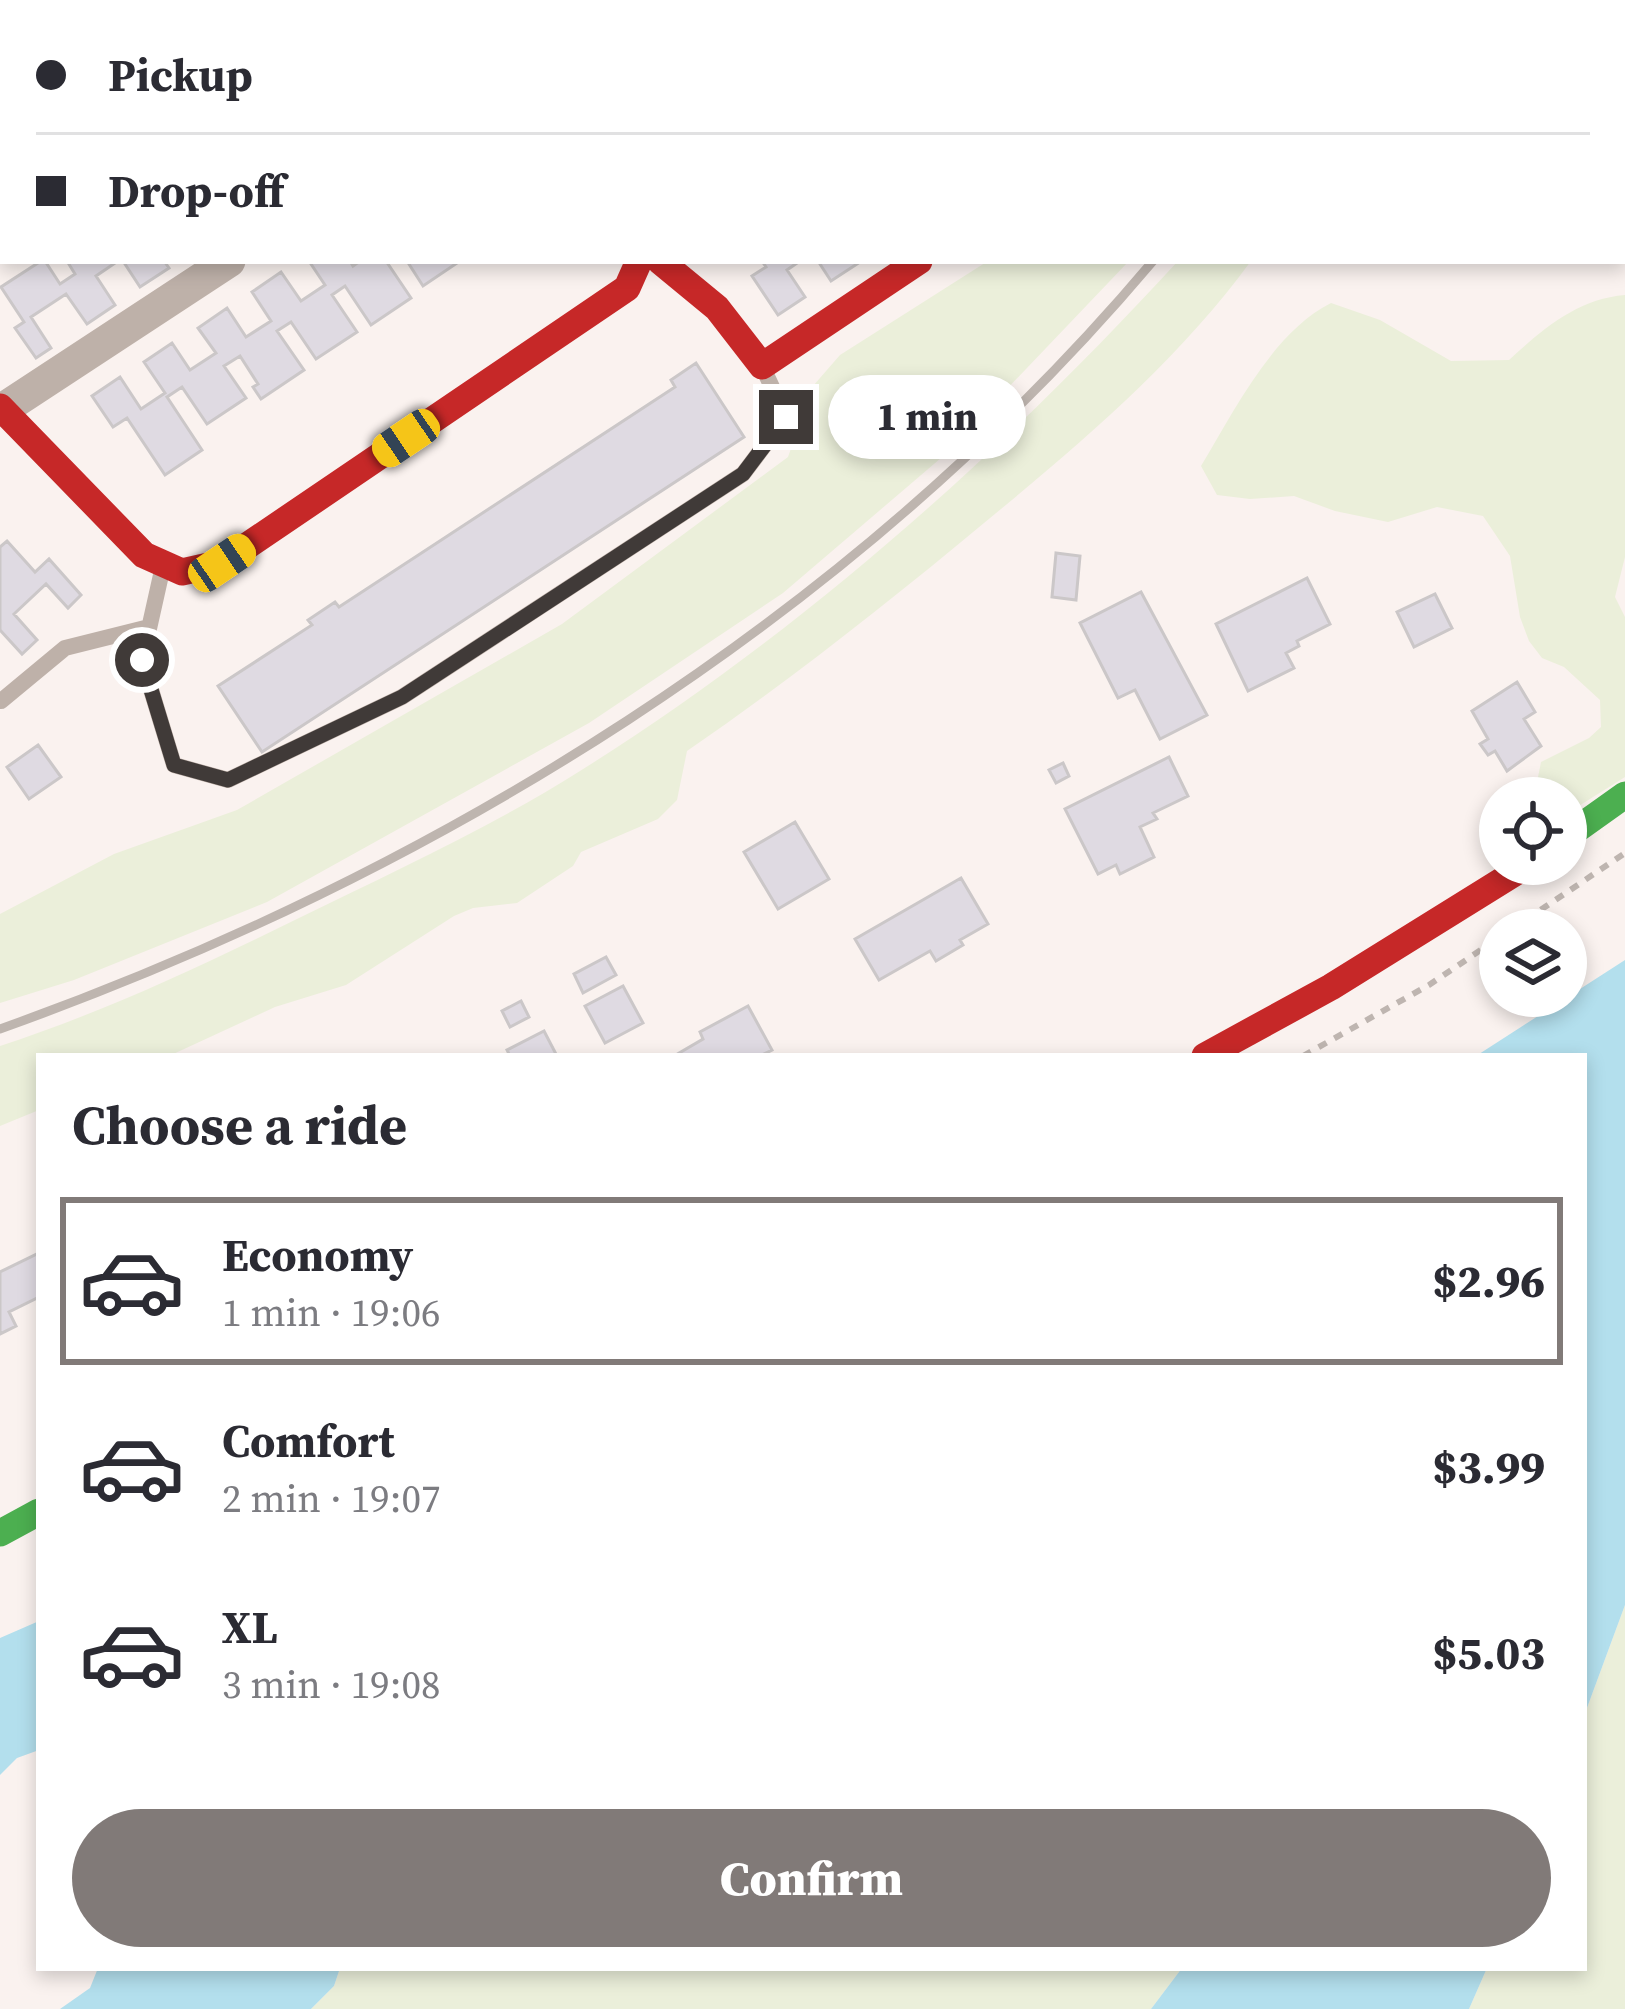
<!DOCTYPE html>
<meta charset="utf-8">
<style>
body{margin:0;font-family:"Source Serif 4",serif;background:#f2f2f3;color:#2b2b33;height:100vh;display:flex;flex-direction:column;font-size:45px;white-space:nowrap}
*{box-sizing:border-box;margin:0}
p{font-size:39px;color:#7c7c81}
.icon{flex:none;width:66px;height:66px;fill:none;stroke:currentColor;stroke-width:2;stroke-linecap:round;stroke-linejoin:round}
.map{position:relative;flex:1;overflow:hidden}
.drawer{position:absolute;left:36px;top:1053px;width:1551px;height:918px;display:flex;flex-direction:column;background:#fff;border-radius:0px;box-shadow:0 6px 18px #0003}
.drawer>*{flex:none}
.hud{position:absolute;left:0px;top:0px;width:1626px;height:264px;box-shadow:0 6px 18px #0003;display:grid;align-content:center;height:264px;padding:0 36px;background:#fff}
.controls{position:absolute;left:1479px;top:777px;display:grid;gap:24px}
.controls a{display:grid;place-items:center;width:108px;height:108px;border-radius:50%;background:#fff;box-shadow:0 6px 18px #0003;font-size:60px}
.end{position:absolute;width:54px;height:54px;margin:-27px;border:15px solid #403a38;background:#fff;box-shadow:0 0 0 6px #fff}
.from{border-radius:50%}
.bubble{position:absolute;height:84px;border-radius:42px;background:#fff;box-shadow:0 6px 18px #0003;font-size:39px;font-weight:800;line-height:84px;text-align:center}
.car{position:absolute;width:36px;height:72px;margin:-36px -18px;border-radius:15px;box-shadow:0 0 9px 3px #0007;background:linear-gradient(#f5c518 24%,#345 0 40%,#f5c518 0 76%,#345 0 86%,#f5c518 0)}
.hud b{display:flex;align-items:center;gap:42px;height:114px;font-size:45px}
.hud b+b{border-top:3px solid #e1e1e2}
.hud i{width:30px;height:30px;background:#2b2b33}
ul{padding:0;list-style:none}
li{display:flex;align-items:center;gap:36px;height:168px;margin:0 24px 18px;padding:0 12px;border:6px solid transparent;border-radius:0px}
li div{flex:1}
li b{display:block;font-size:45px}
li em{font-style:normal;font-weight:800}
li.active{border-color:#817a78}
li>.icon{width:108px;height:108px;stroke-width:1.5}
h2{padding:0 36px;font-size:54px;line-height:144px}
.cta{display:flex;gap:24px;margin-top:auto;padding:24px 36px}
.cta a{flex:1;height:138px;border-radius:72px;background:#817a78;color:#fff;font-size:48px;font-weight:800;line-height:138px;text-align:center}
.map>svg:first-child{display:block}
.green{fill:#ebefda}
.water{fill:#b3dfed}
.building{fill:#dfdae2;stroke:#cbc7c8;stroke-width:3}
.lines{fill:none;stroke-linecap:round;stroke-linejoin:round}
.path{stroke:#beb5b0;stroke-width:6;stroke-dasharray:9 9;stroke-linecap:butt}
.lane{stroke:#beb1a9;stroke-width:16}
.street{stroke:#beb1a9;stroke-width:33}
.fast{stroke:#4caf50;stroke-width:27}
.jam{stroke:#c62828;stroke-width:27}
.rail{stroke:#beb5af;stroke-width:9}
.route{stroke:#403a38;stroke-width:15}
</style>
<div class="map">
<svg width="1625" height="2009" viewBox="0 0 1625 2009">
<rect width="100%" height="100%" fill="#faf2ef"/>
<path class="green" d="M988,261h141l-188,197 -158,135 -194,130 -322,179 -193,78 -74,23v-89l114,-60 123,-44 325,-186 226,-167 25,-71 27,-31z
M1178,261h73c-73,100 -172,184 -267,262 -96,80 -194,157 -297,228l-10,49 -19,19 -77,33 -8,14 -56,37 -44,5 -19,8 -108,69 -71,22 -106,49h-130v54l-39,16v-80c104,-34 201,-80 299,-128 92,-45 196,-93 281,-147 223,-140 421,-317 598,-510z
M1625,295v262l-10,40 10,20v160l-59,37v-16h-28l-2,-11 5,-25 48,-24 12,-11 -1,-27 -36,-33 -22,-9 -13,-17 -9,-24 -10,-61 -27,-40 -46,-9 -49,15 -53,-11 -41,-15 -44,3 -33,-4 -16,-29c33,-55 72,-134 130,-163l49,17 71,41 58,-1c34,-31 68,-61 116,-65z
M1625,1605v404h-156l18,-41h97v-252z
M340,1968h842l-31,41h-840l23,-23z"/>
<path class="water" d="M1625,960v645l-41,111v-660h-108z
M39,1621v129l-22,8 -17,17v-137z
M98,1968h242l-6,18 -23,23h-251l30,-21z
M1182,1968h305l-18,41h-318z"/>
<path class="building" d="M41,261h4l15,23 15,-10 -8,-13h51l-22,15 19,29 -28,19 -21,-30 -35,23 20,31 -15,10 -21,-30 9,-6 -23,-35z
M123,261h41l5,7 -29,19z
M309,261h41l3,5 7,-5h26l25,37 -40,27 -26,-39 -13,9 25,37 -41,27 -25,-37 -14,9 27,39 -43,29 -8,-12 5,-3 -18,-28 -16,10 22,32 -39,26 -25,-37 -15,10 35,53 -37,25 -38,-57 -14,9 -21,-31 28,-19 21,32 24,-16 -21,-31 28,-19 18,27 26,-17 -18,-25 29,-20 19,29 25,-16 -19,-29 29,-20 20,29 24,-16z
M407,261h53l-37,25z
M762,261h38l-13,9 18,27 -27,18 -26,-39 14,-9z
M818,261h41l1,1 -29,19z
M696,363l48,74 -482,315 -44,-66 94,-61 -4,-5 27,-18 4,5 336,-220 -4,-7z
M7,541l28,31 14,-13 32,36 -13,13 -22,-24 -32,30 23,26 -15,14 -22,-24v-83z
M1056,553l24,3 -4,44 -24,-3z
M1307,578l23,46 -33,17 2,5 -13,7 8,15 -46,23 -32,-67z
M1141,592l66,123 -47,24 -25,-49 -17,8 -38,-75z
M1435,594l17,34 -38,19 -17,-35z
M1517,682l18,30 -11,7 17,27 -34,25 -12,-20 -7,4 -8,-11 8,-5 -16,-28z
M38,745l23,32 -32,22 -22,-32z
M1169,757l19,39 -35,17 4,6 -17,8 14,30 -34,17 -4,-9 -18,9 -33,-65z
M1063,763l6,13 -13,7 -7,-13z
M795,822l34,57 -51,30 -34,-57z
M961,878l27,46 -28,16 3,5 -27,16 -6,-10 -51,29 -24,-41z
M606,957l10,18 -33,18 -9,-19z
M623,986l20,37 -38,20 -20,-37z
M521,1001l8,16 -19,10 -8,-16z
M748,1006l24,44 -12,6h-86l29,-17 -3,-7z
M544,1031l13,25h-47l-3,-6z
M39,1253v44l-30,15 7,14 -16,8v-62z"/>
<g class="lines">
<path class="path" d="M1511,930l114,-77
M1303,1056l126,-71 71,-48"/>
<path class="lane" d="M163,566l-21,94 32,105 54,15 174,-83 341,-223 43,-57 -23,-49
M1,701l64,-53 84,-21"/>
<path class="street" d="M495,0l2,3
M562,3l4,-3
M2,410l227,-149"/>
<path class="fast" d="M1566,837l59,-42
M0,1533l39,-21"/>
<path class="jam" d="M660,261l57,47 45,58 157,-105
M0,407l144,148 38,17 40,-9 405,-275 12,-27
M1205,1056l126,-69 198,-123"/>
<path class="rail" d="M1341,3l2,-3
M0,1029c437,-156 852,-411 1153,-768"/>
</g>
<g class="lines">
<path class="route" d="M142,660l32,105 54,15 174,-83 341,-223 43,-57"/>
</g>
</svg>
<div class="controls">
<a><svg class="icon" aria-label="locate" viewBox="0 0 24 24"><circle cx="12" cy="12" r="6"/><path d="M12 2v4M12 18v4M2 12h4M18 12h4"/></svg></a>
<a><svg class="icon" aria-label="layers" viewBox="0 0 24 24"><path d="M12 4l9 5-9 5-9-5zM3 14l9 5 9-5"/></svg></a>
</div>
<i class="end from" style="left:142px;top:660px"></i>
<i class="end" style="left:786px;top:417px"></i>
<div class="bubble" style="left:828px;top:375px;width:198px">1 min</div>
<i class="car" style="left:406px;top:438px;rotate:236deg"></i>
<i class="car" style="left:222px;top:563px;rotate:56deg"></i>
<div class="hud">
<b><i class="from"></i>Pickup</b>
<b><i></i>Drop-off</b>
</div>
<section class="drawer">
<h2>Choose a ride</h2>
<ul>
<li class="active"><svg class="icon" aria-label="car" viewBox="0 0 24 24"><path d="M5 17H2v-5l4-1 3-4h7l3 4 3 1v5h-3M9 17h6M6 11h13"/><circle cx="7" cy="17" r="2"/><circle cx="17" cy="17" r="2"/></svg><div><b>Economy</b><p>1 min · 19:06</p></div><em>$2.96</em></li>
<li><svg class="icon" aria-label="car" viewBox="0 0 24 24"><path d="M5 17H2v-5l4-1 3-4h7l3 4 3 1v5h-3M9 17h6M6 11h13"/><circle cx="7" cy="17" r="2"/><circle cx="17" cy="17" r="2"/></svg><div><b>Comfort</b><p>2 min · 19:07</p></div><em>$3.99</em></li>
<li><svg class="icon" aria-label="car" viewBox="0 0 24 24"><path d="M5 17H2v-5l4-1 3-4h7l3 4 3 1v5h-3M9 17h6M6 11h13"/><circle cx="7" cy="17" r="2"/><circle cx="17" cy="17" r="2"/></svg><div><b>XL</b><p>3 min · 19:08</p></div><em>$5.03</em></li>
</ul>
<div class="cta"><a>Confirm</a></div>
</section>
</div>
